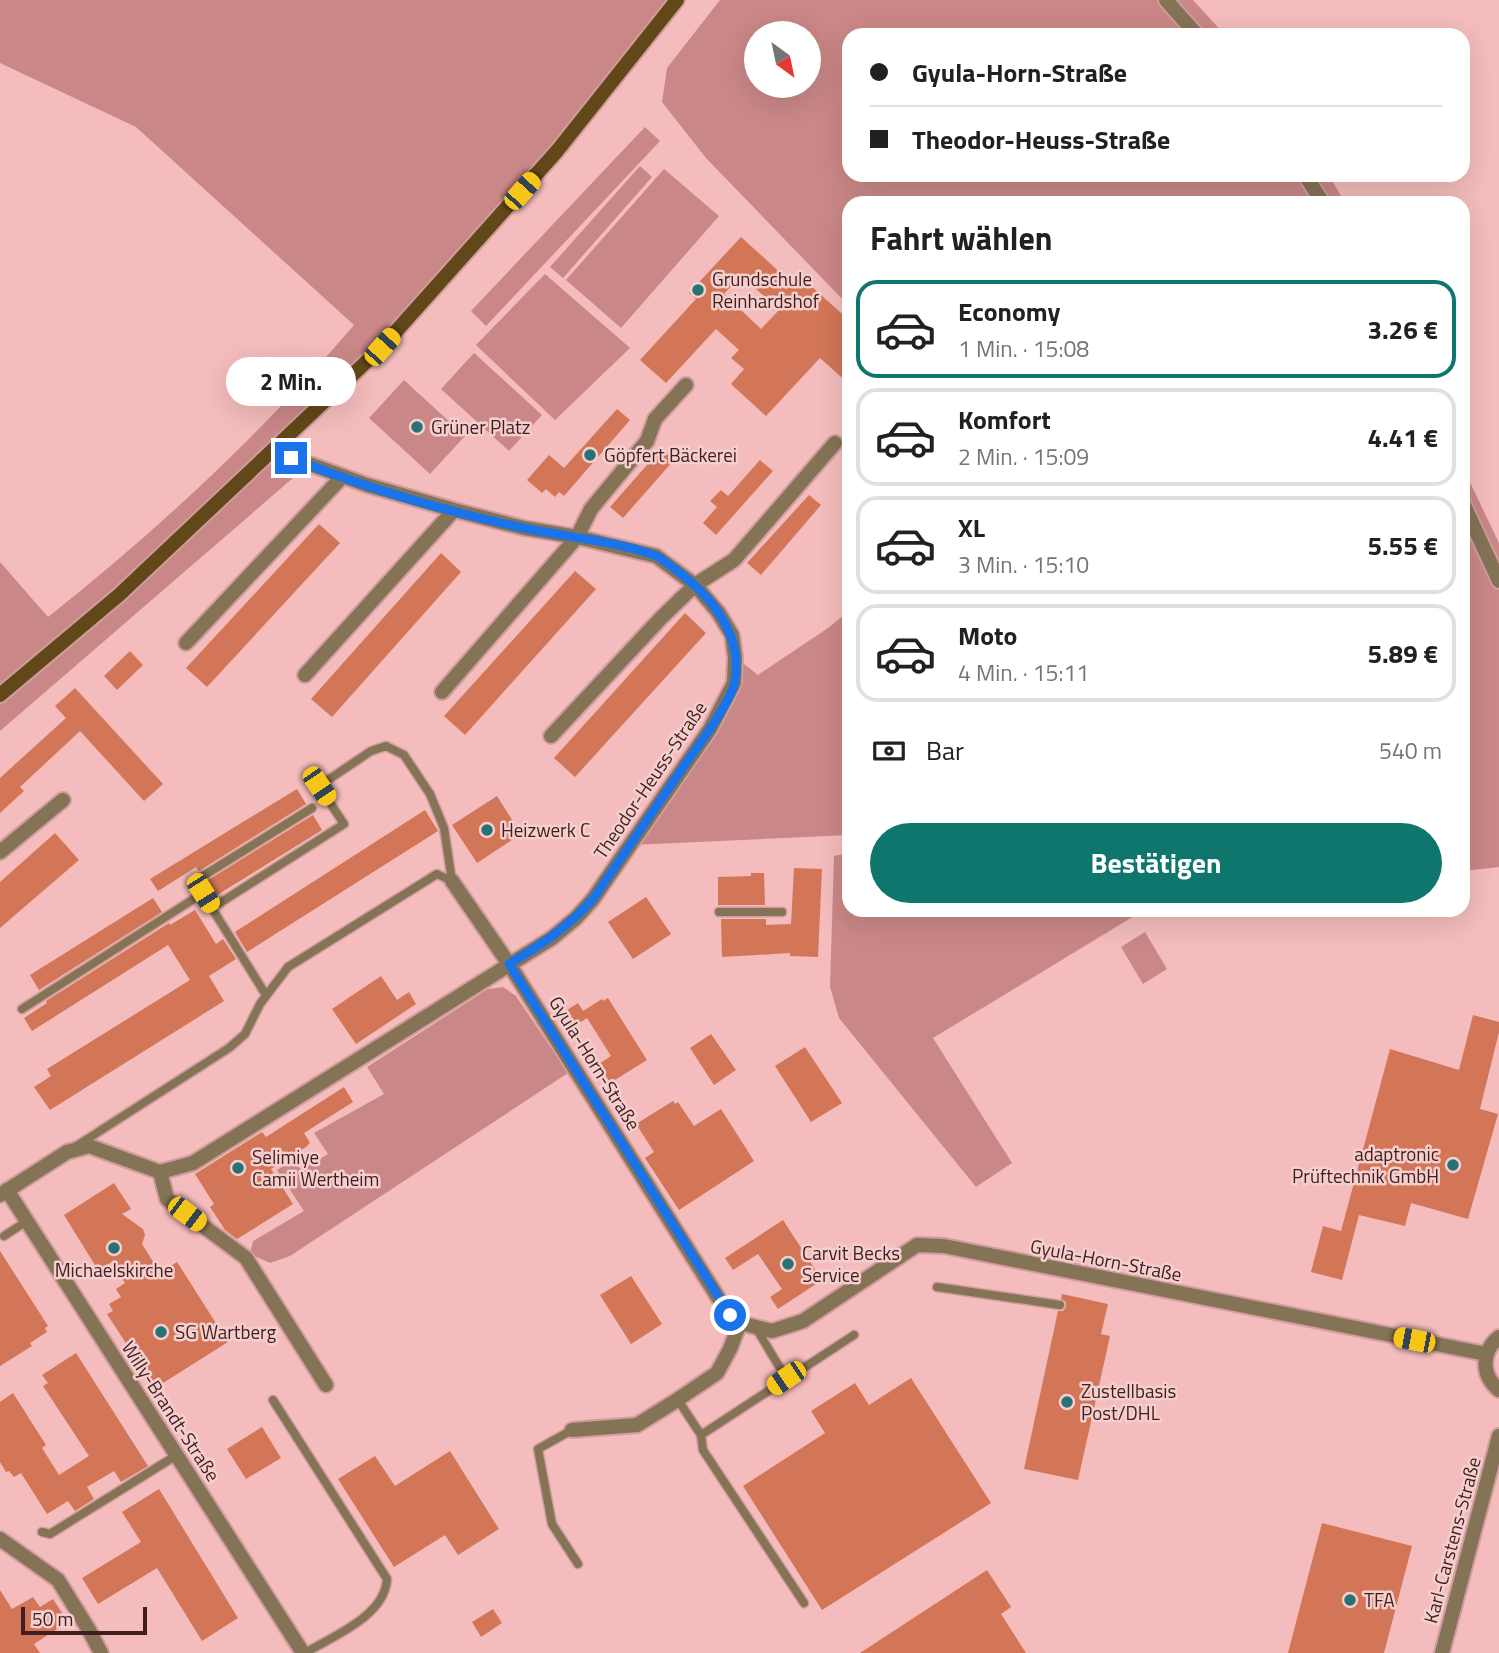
<!DOCTYPE html>
<html lang="de">
<meta charset="utf-8">
<style>
body{margin:0;font-family:"Titillium Web",sans-serif;background:#f2f2f2;color:#202124;height:100vh;display:flex;flex-direction:column;font-size:26px;white-space:nowrap}
*{box-sizing:border-box;margin:0}
p{font-size:23px;color:#757577}
.icon{flex:none;width:38px;height:38px;fill:none;stroke:currentColor;stroke-width:2;stroke-linecap:round;stroke-linejoin:round}
.map{position:relative;flex:1;overflow:hidden}
.drawer{position:absolute;left:842px;top:196px;width:628px;height:721px;display:flex;flex-direction:column;background:#fff;border-radius:21px;box-shadow:0 7px 28px #0002}
.drawer>*{flex:none}
.hud{position:absolute;left:842px;top:28px;width:628px;height:154px;border-radius:21px;box-shadow:0 7px 28px #0002;display:grid;align-content:center;height:154px;padding:0 28px;background:#fff}
.needle{width:46px;rotate:147deg}
.fabs{position:absolute;left:744px;top:21px;display:grid;gap:14px}
.fabs a{display:grid;place-items:center;width:77px;height:77px;border-radius:50%;background:#fff;box-shadow:0 7px 28px #0002;font-size:35px}
.scale{position:absolute;left:21px;bottom:18px;width:126px;box-sizing:border-box;padding-left:7px;border:4px solid #401e1f;border-top:0;font-size:19px;line-height:24px;white-space:nowrap;color:#401e1f;-webkit-text-stroke:5px #f5cfce;paint-order:stroke}
.end{position:absolute;width:32px;height:32px;margin:-16px;border:9px solid #1a73e8;background:#fff;box-shadow:0 0 0 4px #fff}
.from{border-radius:50%}
.bubble{position:absolute;height:49px;border-radius:24px;background:#fff;box-shadow:0 7px 28px #0002;font-size:23px;font-weight:700;line-height:49px;text-align:center}
.car{position:absolute;width:21px;height:42px;margin:-21px -10px;border-radius:9px;box-shadow:0 0 5px 2px #0007;background:linear-gradient(#f5c518 24%,#345 0 40%,#f5c518 0 76%,#345 0 86%,#f5c518 0)}
.hud b{display:flex;align-items:center;gap:24px;height:66px;font-size:26px}
.hud b+b{border-top:2px solid #e0e0e0}
.hud i{width:18px;height:18px;background:#202124}
ul{padding:0;list-style:none}
li{display:flex;align-items:center;gap:21px;height:98px;margin:0 14px 10px;padding:0 14px;border:4px solid #e0e0e0;border-radius:21px}
li div{flex:1}
li b{display:block;font-size:26px}
li em{font-style:normal;font-weight:700}
li.selected{border-color:#0f766e}
li>.icon{width:63px;height:63px;stroke-width:1.5}
h2{padding:0 28px;font-size:32px;line-height:84px}
.pay{display:flex;align-items:center;gap:18px;height:77px;padding:0 28px;font-size:26px}
.pay p{margin-inline-start:auto}
.button{display:flex;gap:14px;margin-top:auto;padding:14px 28px}
.button a{flex:1;height:80px;border-radius:42px;background:#0f766e;color:#fff;font-size:28px;font-weight:700;line-height:80px;text-align:center}
.map>svg:first-child{display:block}
.green{fill:#ca8787;fill-rule:evenodd}
.building{fill:#d27657;fill-rule:evenodd}
.lines{fill:none;stroke-linecap:round;stroke-linejoin:round}
.lane-casing{stroke:#d09c9d;stroke-width:11}
.street-casing{stroke:#d09c9d;stroke-width:18}
.secondary-casing{stroke:#d09c9d;stroke-width:18}
.lane{stroke:#857356;stroke-width:8}
.street{stroke:#857356;stroke-width:14}
.secondary{stroke:#624818;stroke-width:14}
.route{stroke:#1a73e8;stroke-width:9}
.poi-dot{fill:#277275;stroke:#f5cfce;stroke-width:2.5}
.labels{text-anchor:middle;stroke-width:5;stroke-linejoin:round;paint-order:stroke}
.poi-label{font-size:19px;fill:#401e1f;stroke:#f5cfce;text-anchor:start}
.street-label{font-size:19px;fill:#401e1f;stroke:#f5cfce}
</style>
<div class="map">
<svg width="1499" height="1653" viewBox="0 0 1499 1653">
<rect width="100%" height="100%" fill="#f4bcbc"/>
<path class="green" d="M0,0h677l-295,347 -108,103 34,15 -308,266v-169l48,55c110,-87 215,-185 306,-292l-218,-198 -136,-64z
M720,0h473l32,35h-376v140h480l12,21 -7,7h-485v103l-143,-148 -44,-56 5,-34zM756,33h52v53h-52z
M645,127l15,14 -174,185 -15,-15z
M640,166l12,11 -89,101 -13,-11z
M664,169l55,47 -98,112 -55,-48z
M545,274l85,74 -75,72 -79,-75z
M474,353l68,62 -33,36 -68,-62z
M404,380l61,56 -35,38 -61,-56z
M1463,468l36,75v324l-36,4z
M849,611v224l-218,10 103,-162 1,-26 23,18 70,-47z
M849,853v57h295l-211,128 79,125 -36,24 -137,-169 -9,-31 4,-131z
M1145,932l22,37 -24,15 -22,-37z
M503,987l13,9 52,77 -278,183 -20,7 -20,-9 3,-13 51,-30 -27,-41 15,-9 10,9 26,-16 -14,-21 70,-39 -17,-27 121,-78z"/>
<path class="building" d="M741,237l54,49 7,-8 47,42v64l-29,-26 -54,58 -35,-32 13,-15 -13,-11 8,-8 -23,-21 -50,54 -26,-23 56,-61 -7,-6zM741,275l38,35 -18,19 -37,-35z
M617,409l13,11 -66,76 -5,-4 -4,5 -9,-8 -4,4 -15,-13 22,-25 15,13z
M661,449l13,11 -51,58 -13,-11z
M760,460l13,11 -57,64 -13,-12 14,-16 -7,-6 11,-11 7,6z
M809,495l12,10 -60,70 -14,-12z
M319,524l21,19 -133,144 -21,-19z
M441,553l20,19 -129,145 -21,-18z
M575,571l21,18 -131,146 -21,-19z
M685,613l21,20 -131,144 -21,-19z
M130,651l13,14 -26,25 -13,-14z
M75,688l88,96 -19,17 -64,-70 -60,56 4,4 -24,22v-35l66,-60 -11,-12z
M297,789l9,15 -107,67 -3,-4 -38,24 -8,-12z
M497,796l24,38 -44,29 -25,-38z
M425,810l13,21 -191,121 -12,-20z
M313,815l9,15 -108,67 -9,-15z
M55,833l24,27 -79,68v-46z
M794,868l28,1 -4,88 -28,-1v-3l-68,4 -1,-38h45v6l25,-1z
M751,873h13l1,32h-47v-28l33,-1z
M646,897l25,37 -38,25 -25,-37z
M153,898l9,14 -123,78 -9,-15z
M195,910l21,34 7,-5 13,20 -27,17 15,25 -174,109 -16,-23 17,-11 -4,-7 143,-89 -22,-35 -136,86 -8,-13 23,-15 -1,-2 123,-78 1,2z
M381,976l16,24 12,-8 7,12 -60,40 -24,-35z
M608,998l39,62 -37,23 -11,-19 12,-8 -24,-38 -20,13 -9,-15 20,-13 5,8 19,-12 1,2z
M1473,1015l26,7v10l-19,77 18,5 -30,105 -57,-16 -6,23 -46,-11 -17,65 -31,-8 12,-46 18,5 49,-182 69,21z
M711,1034l25,36 -22,15 -24,-37z
M805,1047l37,56 -31,19 -36,-56z
M344,1087l9,15 -49,31 6,10 -4,4 -35,22 22,35 -56,35 -12,-9 -15,-23 4,-3 -19,-30 67,-42 4,5z
M673,1101l2,3 3,-2 16,24 27,-17 33,52 -75,49 -34,-52 9,-6 -18,-28z
M114,1183l17,26 -9,5 21,15 2,6 -3,9 18,29 17,-11 51,80 -73,46 -48,-74 6,-3 -4,-7 12,-7 -5,-8 9,-6 -13,-21 -14,8 -34,-55z
M783,1220l39,60 -44,29 -8,-12 12,-8 -24,-35 -25,16 -8,-12z
M0,1251l48,75 -3,2 2,4 -17,11 2,3 -32,20z
M631,1276l31,48 -31,20 -31,-49z
M1062,1294l46,10 -7,30 9,2 -32,144 -54,-11 34,-158h5l3,-4v-5l-5,-3z
M76,1353l72,113 -27,16 -7,-11 -27,16 7,12 -19,12 -7,-10 -21,13 -26,-41 -7,4 -5,-6 -3,1 -6,-10v-60l13,-9 33,52 -4,3 17,27 30,-19 -46,-70 5,-3 -6,-8z
M911,1378l80,125 -169,107 -79,-124 82,-53 -14,-22 44,-28 14,22z
M262,1427l19,31 -35,21 -19,-30z
M450,1451l49,78 -41,26 -13,-20 -51,32 -56,-88 37,-23 20,30z
M159,1489l79,129 -36,23 -45,-73 -59,36 -16,-26 59,-36 -19,-30z
M1322,1523l90,23 -28,107h-96z
M987,1570l24,37 -10,7 25,39h-166z
M0,1590l12,19 21,-12 7,10 13,-8 15,23 -34,22 6,9h-40z
M493,1609l9,14 -21,14 -9,-15z"/>
<g class="lines">
<defs>
<path id="lane" d="M212,908l132,-84 -25,-38 52,-35 15,-5 18,9 26,39 14,34 8,53
M719,912h63
M266,995l-71,-114 117,-73
M22,1009l181,-116
M78,1145l151,-97 16,-14 15,-30 28,-37 149,-93 15,7
M4,1236l23,-15
M937,1287l123,18
M756,1328l30,50
M273,1400l114,179c-2,37 -54,57 -82,74
M678,1400l23,35 2,15 101,153
M572,1430l-34,19 14,75 26,40
M701,1435l153,-100
M42,1532l8,2 127,-79"/>
<path id="street" d="M1166,0l31,35
M1305,175l18,28
M1463,503l36,78
M186,643l157,-167
M305,675l149,-165
M442,692l135,-155 14,-28 56,-68 8,-22 31,-34
M551,736l110,-118 34,-33 39,-25 101,-117
M0,852l63,-52
M452,881l57,83 220,351 11,8 32,8 31,-10 114,-76 27,1 542,108
M160,1172l7,27 79,59 80,127
M7,1190l296,463
M0,1195l67,-43 22,-6 71,26 33,-9 359,-225 24,-20 17,-19 117,-170 24,-46 1,-26 -3,-22 -14,-23 -23,-27 -39,-29 -79,-19 -53,-9 -70,-18 -87,-25 -93,-34
M1499,1337c-18,15 -18,38 0,53
M572,1430l65,-5 37,-23 43,-29 13,-24 10,-26
M0,1539l58,41 31,50 12,23
M1442,1653l57,-217"/>
<path id="secondary" d="M0,695l119,-100 263,-248 175,-196 120,-151"/>
</defs>
<use href="#lane" class="lane-casing"/>
<use href="#street" class="street-casing"/>
<use href="#secondary" class="secondary-casing"/>
<use href="#lane" class="lane"/>
<use href="#street" class="street"/>
<use href="#secondary" class="secondary"/>
</g>
<g class="lines">
<path class="route" d="M291,458c72,29 157,54 233,70 41,9 91,13 130,27 8,3 15,10 22,15 35,26 67,64 59,111 -4,21 -36,64 -49,82 -31,46 -62,91 -93,136 -25,28 -52,46 -84,65l221,351"/>
</g>
<g class="poi-dot">
<circle cx="698" cy="290" r="7"/>
<circle cx="417" cy="427" r="7"/>
<circle cx="590" cy="455" r="7"/>
<circle cx="487" cy="830" r="7"/>
<circle cx="1453" cy="1165" r="7"/>
<circle cx="238" cy="1168" r="7"/>
<circle cx="114" cy="1248" r="7"/>
<circle cx="788" cy="1264" r="7"/>
<circle cx="161" cy="1332" r="7"/>
<circle cx="1067" cy="1402" r="7"/>
<circle cx="1350" cy="1600" r="7"/>
</g>
<g class="labels">
<g class="poi-label">
<text x="712" y="286">Grundschule<tspan x="712" dy="22">Reinhardshof</tspan></text>
<text x="431" y="434">Grüner Platz</text>
<text x="604" y="462">Göpfert Bäckerei</text>
<text x="501" y="837">Heizwerk C</text>
<text x="1439" y="1161" text-anchor="end">adaptronic<tspan x="1439" dy="22">Prüftechnik GmbH</tspan></text>
<text x="252" y="1164">Selimiye<tspan x="252" dy="22">Camii Wertheim</tspan></text>
<text x="802" y="1260">Carvit Becks<tspan x="802" dy="22">Service</tspan></text>
<text x="114" y="1277" text-anchor="middle">Michaelskirche</text>
<text x="175" y="1339">SG Wartberg</text>
<text x="1081" y="1398">Zustellbasis<tspan x="1081" dy="22">Post/DHL</tspan></text>
<text x="1364" y="1607">TFA</text>
</g>
<g class="street-label">
<text transform="translate(650 780) rotate(-56)" y="7">Theodor-Heuss-Straße</text>
<text transform="translate(595 1063) rotate(58)" y="7">Gyula-Horn-Straße</text>
<text transform="translate(1106 1260) rotate(11)" y="7">Gyula-Horn-Straße</text>
<text transform="translate(171 1411) rotate(57)" y="7">Willy-Brandt-Straße</text>
<text transform="translate(1452 1540) rotate(-75)" y="7">Karl-Carstens-Straße</text>
</g>
</g>
</svg>
<div class="fabs">
<a><svg class="needle" viewBox="-14 -14 28 28"><path d="M0-13l5 13h-10z" fill="#e53935"/><path d="M0 13l5-13h-10z" fill="#757577"/></svg></a>
</div>
<div class="scale">50 m</div>
<i class="end from" style="left:730px;top:1315px"></i>
<i class="end" style="left:291px;top:458px"></i>
<div class="bubble" style="left:226px;top:357px;width:130px">2 Min.</div>
<i class="car" style="left:522px;top:191px;rotate:42deg"></i>
<i class="car" style="left:382px;top:347px;rotate:42deg"></i>
<i class="car" style="left:319px;top:786px;rotate:146deg"></i>
<i class="car" style="left:203px;top:893px;rotate:148deg"></i>
<i class="car" style="left:187px;top:1214px;rotate:127deg"></i>
<i class="car" style="left:1414px;top:1340px;rotate:281deg"></i>
<i class="car" style="left:786px;top:1378px;rotate:236deg"></i>
<div class="hud">
<b><i class="from"></i>Gyula-Horn-Straße</b>
<b><i></i>Theodor-Heuss-Straße</b>
</div>
<section class="drawer">
<h2>Fahrt wählen</h2>
<ul>
<li class="selected"><svg class="icon" aria-label="car" viewBox="0 0 24 24"><path d="M5 17H2v-5l4-1 3-4h7l3 4 3 1v5h-3M9 17h6M6 11h13"/><circle cx="7" cy="17" r="2"/><circle cx="17" cy="17" r="2"/></svg><div><b>Economy</b><p>1 Min. · 15:08</p></div><em>3.26 €</em></li>
<li><svg class="icon" aria-label="car" viewBox="0 0 24 24"><path d="M5 17H2v-5l4-1 3-4h7l3 4 3 1v5h-3M9 17h6M6 11h13"/><circle cx="7" cy="17" r="2"/><circle cx="17" cy="17" r="2"/></svg><div><b>Komfort</b><p>2 Min. · 15:09</p></div><em>4.41 €</em></li>
<li><svg class="icon" aria-label="car" viewBox="0 0 24 24"><path d="M5 17H2v-5l4-1 3-4h7l3 4 3 1v5h-3M9 17h6M6 11h13"/><circle cx="7" cy="17" r="2"/><circle cx="17" cy="17" r="2"/></svg><div><b>XL</b><p>3 Min. · 15:10</p></div><em>5.55 €</em></li>
<li><svg class="icon" aria-label="car" viewBox="0 0 24 24"><path d="M5 17H2v-5l4-1 3-4h7l3 4 3 1v5h-3M9 17h6M6 11h13"/><circle cx="7" cy="17" r="2"/><circle cx="17" cy="17" r="2"/></svg><div><b>Moto</b><p>4 Min. · 15:11</p></div><em>5.89 €</em></li>
</ul>
<div class="pay"><svg class="icon" aria-label="cash" viewBox="0 0 24 24"><path d="M3 7h18v10H3z"/><circle cx="12" cy="12" r="2"/></svg>Bar<p>540 m</p></div>
<div class="button"><a>Bestätigen</a></div>
</section>
</div>
